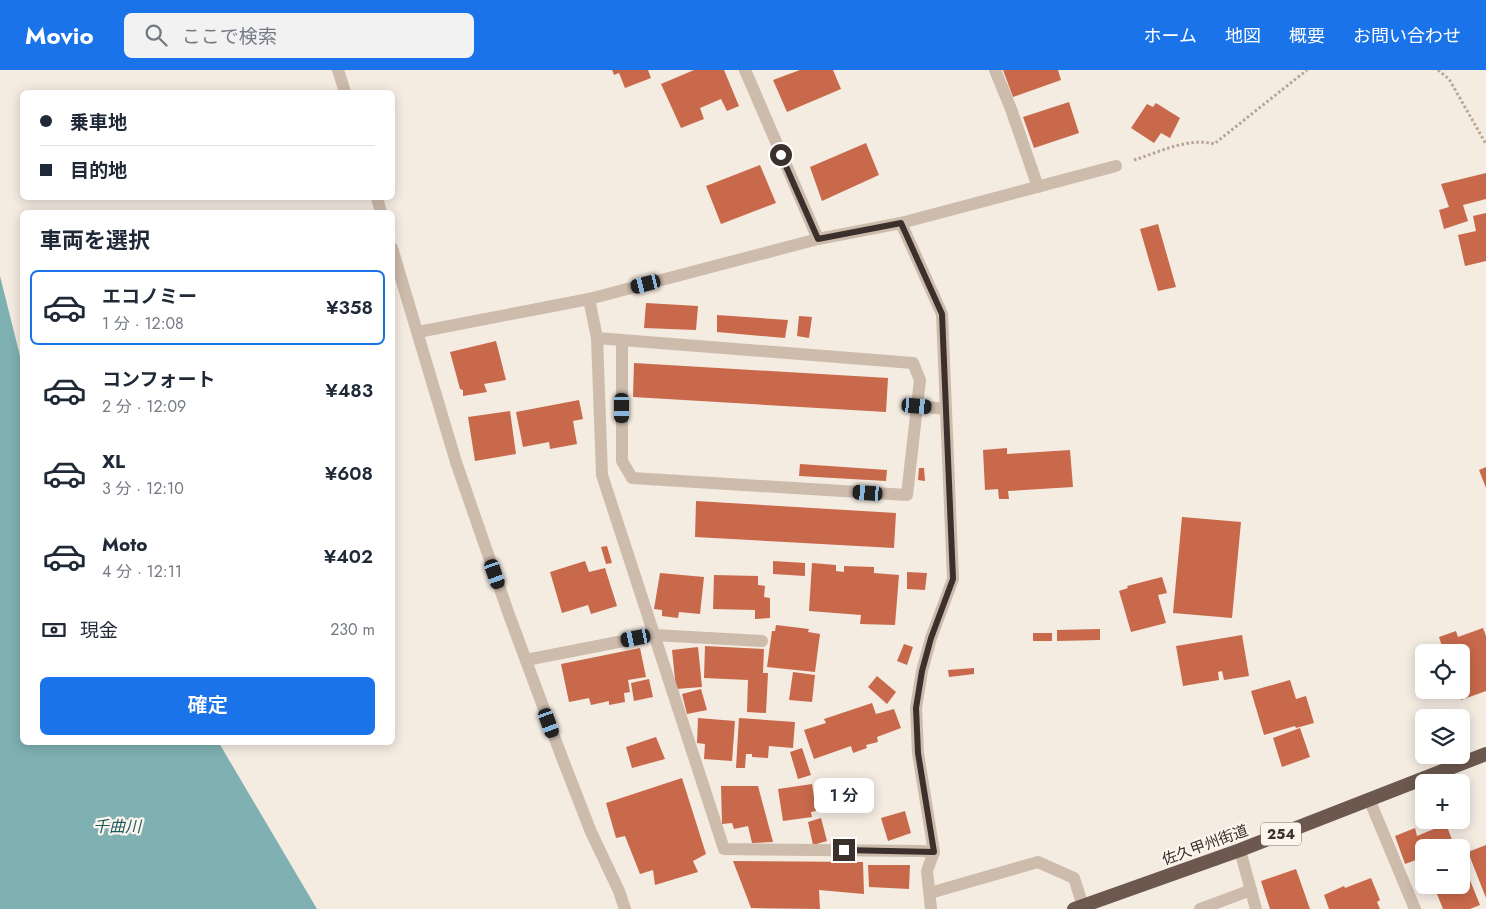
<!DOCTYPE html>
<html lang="ja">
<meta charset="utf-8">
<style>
body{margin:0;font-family:Jost,"Noto Sans JP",sans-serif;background:#f2f2f3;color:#1f2937;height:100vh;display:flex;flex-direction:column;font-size:19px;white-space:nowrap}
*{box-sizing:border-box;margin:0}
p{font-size:16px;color:#747a83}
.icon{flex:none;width:28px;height:28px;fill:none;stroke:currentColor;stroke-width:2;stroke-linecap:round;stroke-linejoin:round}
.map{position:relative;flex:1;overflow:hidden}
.details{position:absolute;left:20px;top:140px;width:375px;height:535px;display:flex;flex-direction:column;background:#fff;border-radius:8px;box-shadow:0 2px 12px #0003}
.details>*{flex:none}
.banner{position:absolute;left:20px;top:20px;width:375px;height:110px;border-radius:8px;box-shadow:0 2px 12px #0003;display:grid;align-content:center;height:110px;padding:0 20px;background:#fff}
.fabs{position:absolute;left:1415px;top:574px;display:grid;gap:10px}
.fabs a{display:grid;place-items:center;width:55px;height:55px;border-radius:8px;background:#fff;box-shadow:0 2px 12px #0003;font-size:25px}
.end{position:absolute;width:22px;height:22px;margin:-11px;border:6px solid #3b302b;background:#fff;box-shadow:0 0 0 2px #fff}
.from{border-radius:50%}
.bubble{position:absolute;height:35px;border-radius:8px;background:#fff;box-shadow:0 2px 12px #0003;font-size:16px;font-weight:600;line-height:35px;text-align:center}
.car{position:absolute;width:15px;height:30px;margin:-15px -8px;border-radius:6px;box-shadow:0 0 4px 1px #0007;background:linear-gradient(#222 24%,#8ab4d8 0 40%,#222 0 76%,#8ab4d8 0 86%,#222 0)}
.banner b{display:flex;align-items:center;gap:18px;height:48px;font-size:19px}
.banner b+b{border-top:1px solid #e0e1e3}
.banner i{width:12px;height:12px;background:#1f2937}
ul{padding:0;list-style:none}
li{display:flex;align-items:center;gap:15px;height:75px;margin:0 10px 8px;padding:0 10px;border:2px solid transparent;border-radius:8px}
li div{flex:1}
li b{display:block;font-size:19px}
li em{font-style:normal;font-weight:600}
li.current{border-color:#1a73e8}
li>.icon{width:45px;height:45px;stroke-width:1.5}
h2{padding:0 20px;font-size:22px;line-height:60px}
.pay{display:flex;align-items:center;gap:12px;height:55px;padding:0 20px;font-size:19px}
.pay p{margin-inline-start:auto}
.cta{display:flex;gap:10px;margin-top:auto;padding:10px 20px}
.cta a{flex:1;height:58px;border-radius:8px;background:#1a73e8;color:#fff;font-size:20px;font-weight:600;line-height:58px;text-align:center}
header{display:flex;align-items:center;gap:30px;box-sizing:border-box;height:70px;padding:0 25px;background:#1a73e8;color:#fff}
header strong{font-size:24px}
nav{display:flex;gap:28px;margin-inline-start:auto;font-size:18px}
.search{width:350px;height:45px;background:#f2f2f3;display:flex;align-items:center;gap:12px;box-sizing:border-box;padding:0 18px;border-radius:8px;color:#747a83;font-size:19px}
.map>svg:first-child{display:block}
.water{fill:#7fb0b2}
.building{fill:#c8694b}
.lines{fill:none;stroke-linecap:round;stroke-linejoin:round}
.path{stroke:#b9a596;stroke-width:3;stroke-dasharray:2.5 2.5;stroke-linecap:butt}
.service{stroke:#cdbbac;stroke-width:12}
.minor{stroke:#cdbbac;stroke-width:12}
.tertiary{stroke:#cdbbac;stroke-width:12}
.trunk{stroke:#6c584f;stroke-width:14}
.route{stroke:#3b302b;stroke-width:6}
.labels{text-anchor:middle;stroke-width:4.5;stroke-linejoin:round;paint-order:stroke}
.shield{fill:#fbf5ee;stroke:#756b66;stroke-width:1}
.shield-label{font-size:14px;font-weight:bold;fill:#3b302b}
.street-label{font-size:15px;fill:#3b302b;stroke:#fbf5ee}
.water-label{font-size:16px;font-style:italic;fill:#1f5a5e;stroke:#fbf5ee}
</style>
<header>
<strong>Movio</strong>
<div class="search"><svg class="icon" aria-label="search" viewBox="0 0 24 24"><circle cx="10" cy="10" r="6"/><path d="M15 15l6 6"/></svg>ここで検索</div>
<nav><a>ホーム</a><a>地図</a><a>概要</a><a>お問い合わせ</a></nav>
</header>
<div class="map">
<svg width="1486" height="839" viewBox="0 0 1486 839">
<rect width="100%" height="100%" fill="#f4ebe1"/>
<path class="water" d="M0,206l22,88v378l197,1 98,166h-317z"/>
<path class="building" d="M612,0h36l3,8 -26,10 -6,-15 -5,2z
M694,0h30l15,36 -12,5 -6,-12 -21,9 4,11 -23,9 -20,-44z
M800,0h33l8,19 -54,23 -14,-32z
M1003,0h55l3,10 -48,17z
M1069,32l10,31 -45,15 -11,-31z
M1156,33l24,15 -10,20 -9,-5 -7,10 -23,-15 16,-24 6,3z
M866,73l13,32 -57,26 -12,-34z
M760,95l16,38 -55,21 -15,-38z
M1486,103v26l-23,6 5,16 -24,8 -5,-19 10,-3 -8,-23z
M1486,143v48l-21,5 -7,-31 18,-4 -3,-15z
M1158,154l18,63 -18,4 -18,-62z
M646,233l52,3 -2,24 -52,-2z
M717,245l71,5 -3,18 -68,-6z
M799,246l13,1 -3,21 -12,-2z
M496,271l10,39 -22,4 3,8 -24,4v-6l-3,-1 -10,-37z
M634,293l254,15 -2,34 -253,-15z
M579,330l4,19 -10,2 4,23 -27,5 -1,-7 -26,5 -7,-35z
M510,341l6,43 -41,7 -7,-44z
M1007,378v6l63,-4 3,37 -65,4 1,8h-10l-1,-10 -13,1 -2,-40z
M800,394l87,6 -1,11 -87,-5z
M1486,397v21l-7,-18z
M919,398h5l1,13 -7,-1z
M696,431l200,12 -2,35 -199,-11z
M1182,447l59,5 -9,96 -59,-5z
M607,476l5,17 -6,1 -5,-17z
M585,491l4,11 16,-4 12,38 -26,8 -3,-9 -26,8 -12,-41z
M773,491l32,2v13l-32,-2z
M812,493l24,2v6l8,1v-6l30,1v6l25,2 -4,50 -35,-1 1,-9 -52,-4z
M907,502l20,1 -2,17 -18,-1z
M660,503l44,4 -4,37 -21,-2 -1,6 -16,-2v-6l-8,-1z
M714,505l44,1v9l7,1 -1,11 6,1v20l-15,1v-9l-42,-1z
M1162,507l5,16 -9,2 8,28 -35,9 -12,-41 9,-3 -1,-2z
M776,555l33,4 -1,3 12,2 -5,38 -48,-5 5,-36h3z
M1483,558l3,8v55l-25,9 -3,-10h3v-38h-17l-5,-15 17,-6 2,6z
M1100,559v11l-43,1v-11z
M1033,563h19v8h-19z
M1242,565l7,41 -25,4 -2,-9 -4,1 1,8 -36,6 -7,-40z
M904,574l9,3 -6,18 -10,-4z
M705,576l59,3 -1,24h5l-2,40 -19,-1 1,-32 -44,-2z
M698,577l4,40 -26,2 -4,-39z
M640,578l6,29 -18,3 2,12 -6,1 1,9 -16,3v-4l-18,4 -2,-7 -20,4 -8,-38z
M974,598v6l-25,3 -1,-7z
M793,602l22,3 -3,27 -23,-2z
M877,606l19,16 -9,12 -19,-17z
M649,609l4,18 -19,4 -3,-18z
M1290,610l6,19 10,-3 8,27 -18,5 -1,-2 -31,9 -13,-44z
M701,619l6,21 -20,4 -5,-20z
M872,633l4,11 18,-5 7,19 -24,9 1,5 -12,3 1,3 -14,5 -2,-7 -37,13 -10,-29 22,-7 -2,-4z
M698,648l37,3 -3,40 -28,-2 1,-15 -8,-1z
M739,648l56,4 -2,26 -24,-2 -1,12 -16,-1v-3h-6l-1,14h-9z
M1300,658l10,29 -28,10 -9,-29z
M656,667l9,22 -33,9 -6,-21z
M802,678l9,27 -13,4 -8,-27z
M682,708l24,76 -13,7 5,11 -43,13 -2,-15 -13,4 -15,-38 -9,2 -10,-35z
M812,714l4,27 -5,1 1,5 -29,4 -5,-32z
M721,716h37l15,56 -21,1 -4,-17 -14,3 -2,-6 -10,1z
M905,741l6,22 -23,8 -7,-23z
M821,748l6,23 -14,4 -5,-23z
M1446,754l8,21 -5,3h-25v9l-19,7 -10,-28 20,-8 2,8z
M1486,775v53l-18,-46z
M1461,788l19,47 -10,4h-27l-8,-20 -13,5 -7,-18 9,-4v13h37z
M733,791l130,1 1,32 -45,-4 1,19 -69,-1z
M868,795h42l-1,24 -40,-2z
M1296,799l14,40h-40l-9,-28z
M1371,808l9,22 -3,2 3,7h-51l-5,-14 20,-9 1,2z"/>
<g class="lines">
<path class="path" d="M1438,0l11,9 37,65
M1134,90c26,-8 54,-23 80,-16l93,-74"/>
<path class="service" d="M745,0l73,169
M995,0l16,39 27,78
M589,229l8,39 5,137 122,374 199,2 11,1
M597,268l25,2 291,23 7,17 -13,115 -275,-17 -10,-17v-121
M917,336l29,3
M526,590l128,-25 108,6
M1200,839l51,-19"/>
<path class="minor" d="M901,153l41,91 11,265 -22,59 -9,33 -6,37 2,45 16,99 -7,19 4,38
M418,262l171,-33 229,-60 83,-16 215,-57
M1369,729l46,110
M1240,780l16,59
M930,823l108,-31 36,16 9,28"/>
<path class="tertiary" d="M338,0l7,22
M377,128l4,14
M392,178l64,214 52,150 53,143 30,77 28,59 6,18"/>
<path class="trunk" d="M1074,839l166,-59 246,-96"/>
</g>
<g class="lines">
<path class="route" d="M781,85l37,84 83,-16 41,91 11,265 -22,59 -9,33 -6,37 2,45 16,99 -90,-2"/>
</g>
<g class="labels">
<rect class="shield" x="1261" y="752.5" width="40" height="23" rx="4"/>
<g class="shield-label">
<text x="1281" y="769">254</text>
</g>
<g class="street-label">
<text transform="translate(1205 775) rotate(-20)" y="5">佐久甲州街道</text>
</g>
<g class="water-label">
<text x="117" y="762">千曲川</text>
</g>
</g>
</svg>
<div class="fabs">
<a><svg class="icon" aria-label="locate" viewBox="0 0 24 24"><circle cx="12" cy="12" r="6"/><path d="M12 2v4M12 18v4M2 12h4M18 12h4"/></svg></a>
<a><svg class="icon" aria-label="layers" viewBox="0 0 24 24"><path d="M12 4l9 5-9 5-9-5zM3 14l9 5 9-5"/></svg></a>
<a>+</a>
<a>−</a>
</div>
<i class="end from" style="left:781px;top:85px"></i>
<i class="end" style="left:844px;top:780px"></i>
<div class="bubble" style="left:814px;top:708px;width:60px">1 分</div>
<i class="car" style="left:646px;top:214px;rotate:256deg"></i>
<i class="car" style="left:917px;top:336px;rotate:95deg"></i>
<i class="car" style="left:622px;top:338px;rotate:180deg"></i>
<i class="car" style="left:868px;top:423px;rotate:274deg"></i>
<i class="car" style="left:495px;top:504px;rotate:161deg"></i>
<i class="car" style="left:636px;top:568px;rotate:259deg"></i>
<i class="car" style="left:549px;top:653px;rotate:160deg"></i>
<div class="banner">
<b><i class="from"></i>乗車地</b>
<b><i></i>目的地</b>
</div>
<section class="details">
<h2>車両を選択</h2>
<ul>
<li class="current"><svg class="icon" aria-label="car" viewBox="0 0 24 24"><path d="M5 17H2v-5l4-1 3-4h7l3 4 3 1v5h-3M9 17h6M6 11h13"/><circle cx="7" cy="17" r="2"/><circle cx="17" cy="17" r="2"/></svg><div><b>エコノミー</b><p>1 分 · 12:08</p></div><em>¥358</em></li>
<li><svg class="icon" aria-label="car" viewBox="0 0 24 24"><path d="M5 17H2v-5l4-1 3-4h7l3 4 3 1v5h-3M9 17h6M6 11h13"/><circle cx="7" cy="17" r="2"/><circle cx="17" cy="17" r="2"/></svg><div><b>コンフォート</b><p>2 分 · 12:09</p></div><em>¥483</em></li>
<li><svg class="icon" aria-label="car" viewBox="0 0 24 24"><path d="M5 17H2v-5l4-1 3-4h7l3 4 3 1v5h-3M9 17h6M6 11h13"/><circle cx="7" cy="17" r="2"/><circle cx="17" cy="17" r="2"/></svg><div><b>XL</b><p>3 分 · 12:10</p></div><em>¥608</em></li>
<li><svg class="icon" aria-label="car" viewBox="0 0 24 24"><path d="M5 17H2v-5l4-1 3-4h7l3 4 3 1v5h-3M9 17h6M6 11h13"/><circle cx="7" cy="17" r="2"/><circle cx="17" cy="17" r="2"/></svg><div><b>Moto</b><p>4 分 · 12:11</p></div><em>¥402</em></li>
</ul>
<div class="pay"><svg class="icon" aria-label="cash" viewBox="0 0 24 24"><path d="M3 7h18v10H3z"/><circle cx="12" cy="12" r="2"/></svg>現金<p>230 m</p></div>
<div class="cta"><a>確定</a></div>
</section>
</div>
